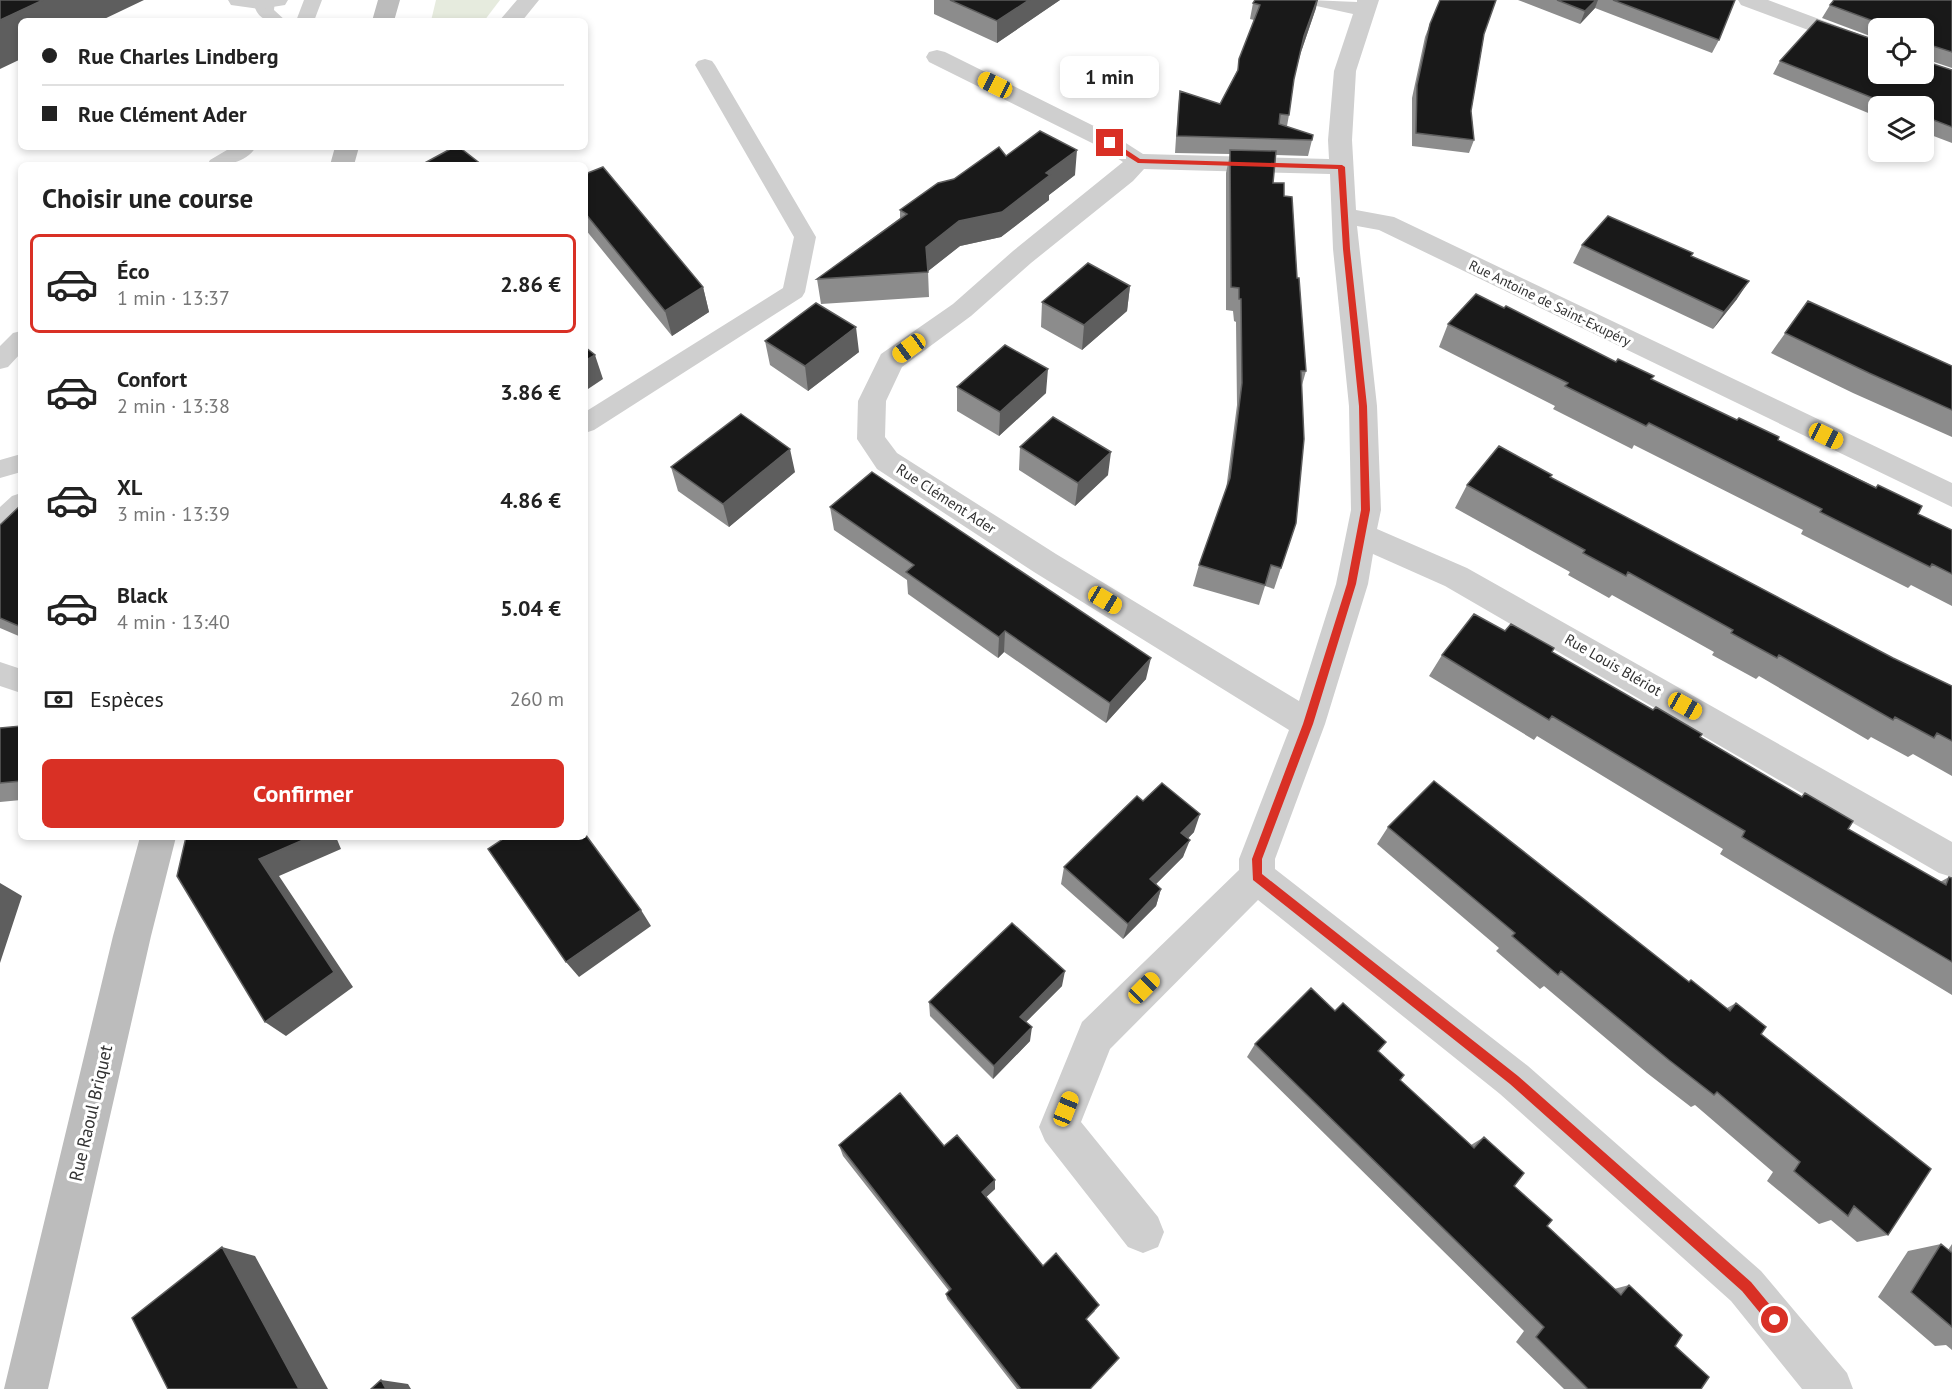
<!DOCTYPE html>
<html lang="fr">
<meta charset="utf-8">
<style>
body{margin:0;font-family:"PT Sans",sans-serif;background:#f2f2f2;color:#222;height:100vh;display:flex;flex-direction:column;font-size:22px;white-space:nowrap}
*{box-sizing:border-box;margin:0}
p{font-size:20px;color:#767676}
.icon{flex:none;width:33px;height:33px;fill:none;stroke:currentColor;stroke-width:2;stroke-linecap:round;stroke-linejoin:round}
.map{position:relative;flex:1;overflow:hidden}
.sheet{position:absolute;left:18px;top:162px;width:570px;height:678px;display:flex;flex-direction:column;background:#fff;border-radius:9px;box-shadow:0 3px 9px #0003}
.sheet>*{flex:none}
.top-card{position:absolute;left:18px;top:18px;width:570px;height:132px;border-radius:9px;box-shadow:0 3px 9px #0003;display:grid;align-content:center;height:132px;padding:0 24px;background:#fff}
.buttons{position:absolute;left:1868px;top:18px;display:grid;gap:12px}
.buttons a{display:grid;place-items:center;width:66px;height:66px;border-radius:9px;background:#fff;box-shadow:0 3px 9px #0003;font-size:30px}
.end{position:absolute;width:27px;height:27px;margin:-14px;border:8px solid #d93025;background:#fff;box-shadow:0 0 0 3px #fff}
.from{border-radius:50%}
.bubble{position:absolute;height:42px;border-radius:9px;background:#fff;box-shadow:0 3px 9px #0003;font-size:20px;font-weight:600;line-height:42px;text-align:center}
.car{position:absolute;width:18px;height:36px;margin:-18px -9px;border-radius:8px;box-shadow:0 0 4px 2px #0007;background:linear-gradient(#f5c518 24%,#345 0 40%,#f5c518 0 76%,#345 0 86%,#f5c518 0)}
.top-card b{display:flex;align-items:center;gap:21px;height:57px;font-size:22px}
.top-card b+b{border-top:2px solid #e0e0e0}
.top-card i{width:15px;height:15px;background:#222}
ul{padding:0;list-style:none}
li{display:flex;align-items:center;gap:18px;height:99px;margin:0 12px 9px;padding:0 12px;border:3px solid transparent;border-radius:9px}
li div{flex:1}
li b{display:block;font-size:22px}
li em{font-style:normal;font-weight:600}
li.active{border-color:#d93025}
li>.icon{width:54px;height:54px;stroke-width:1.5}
h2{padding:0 24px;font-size:27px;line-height:72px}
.pay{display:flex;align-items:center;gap:15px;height:66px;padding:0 24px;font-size:22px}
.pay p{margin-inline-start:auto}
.cta{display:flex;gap:12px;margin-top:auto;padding:12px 24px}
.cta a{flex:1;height:69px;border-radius:9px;background:#d93025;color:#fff;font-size:24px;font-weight:600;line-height:69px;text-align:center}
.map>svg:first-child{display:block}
.green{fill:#e6ebde}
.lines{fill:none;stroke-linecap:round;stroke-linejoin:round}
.lane{fill:#cfcfcf;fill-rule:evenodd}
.street{fill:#cfcfcf;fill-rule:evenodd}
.secondary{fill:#bcbcbc;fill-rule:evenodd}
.wall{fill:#8c8c8c}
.shaded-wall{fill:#5e5e5e}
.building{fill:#191919;stroke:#5e5e5e;stroke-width:1.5}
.route{fill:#d93025}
.labels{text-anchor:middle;stroke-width:6;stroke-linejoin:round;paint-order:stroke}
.far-street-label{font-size:14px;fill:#323232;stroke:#fff}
.street-label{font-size:15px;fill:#323232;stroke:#fff}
.near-street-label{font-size:18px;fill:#323232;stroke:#fff}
</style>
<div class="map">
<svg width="1952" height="1389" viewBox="0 0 1952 1389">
<rect width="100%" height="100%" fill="#fff"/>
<path class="green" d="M436,0h64l-16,21h-53z"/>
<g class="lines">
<path class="lane" d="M259,0h16l-1,10 12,11c-14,0 -25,2 -31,-13z
M304,0h18l-8,21h-18z
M705,59l7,2 3,4 101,172 -11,55 -3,5 -208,133 -9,3v-21l198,-124 11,-51 -99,-172 3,-4z
M232,147h24c-11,17 -31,18 -49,18l3,-5z
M21,331v22l-13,14 -8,2v-23l13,-13z
M21,454v18l-21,6v-18z
M21,493v26l-12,11 -9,3v-26l12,-11z
M0,662l21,7v24l-21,-7z"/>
<path class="street" d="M228,0h60l-3,5 -25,4 -29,-4z
M517,0h22l-17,21h-23z
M1309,0l48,2v-2h22l-23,71 -4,69 4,70 38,7 558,266v24l-573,-277 -22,-4 20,180 4,104 -4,19 90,39 485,274v35l-13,-4 -494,-287 -72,-32 -5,30 -43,140 -50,135v10l253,197 233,205 86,102 6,16h-51l-71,-88 -231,-207 -242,-194 -148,149 -29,73 77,95 6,15 -6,15 -15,6 -15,-6 -83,-106 -6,-14 43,-105 157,-152v-11l50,-129 -255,-158 -157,-103 -20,-30 1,-38 23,-47 72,-50 60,-53 110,-89 -21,-14 -173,-86 -3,-5 3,-5 8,-2 8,2 173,86 25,16 186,5 -1,-19 6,-69 19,-57 -41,-9zM1144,169l186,5 3,75 16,157 2,104 -15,74 -37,117 -243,-147 -159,-101 -12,-16 1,-36 16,-34 69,-51 60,-53 102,-82z
M1738,0h30l110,41v15l-137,-51z"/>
<path class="secondary" d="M378,0h22l-6,21h-22z
M335,147h24l-5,18h-24z
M140,837h36l-25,99 -103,453h-44l109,-453z"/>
</g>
<path class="wall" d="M934,0h126l-63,43 -63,-29z
M1518,0h217l-16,40 -7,13 -117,-45 -15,16z
M1952,0v68l-24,-8 -1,2 25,8v73l-29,-11v-26h-45v11l-105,-43 7,-13 98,13 45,-46h-45v11l-56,-21 8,-13z
M1253,3l63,5 -15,44 -8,29 -4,34 -2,11 25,14 -4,16 -32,-1 -3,28 11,13 13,82 9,93 -4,14 -6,138 -22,66 -9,-3 -6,19 -66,-19 6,-21 27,-75 11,-85 -1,-83 -2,-1 -1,-10 -7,-1v-137l4,-19 -55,-1 3,-46 2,-16 40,13 17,-33 17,-51 -4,-1z
M1430,24l54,11 -13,76 3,29 -5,13 -57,-7v-48l13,-61z
M1006,156l69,19 -26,20v5l-48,37 -41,9 -32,25 1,26 -108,7 -4,-25 83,-61v-8l54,-31z
M585,174l118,113 6,25 -37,24 -87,-107z
M1582,245l155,54 -24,30 -140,-66z
M1130,286l-3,25 -45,39 -41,-23 1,-25z
M1808,301l144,65v71l-99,-44 -82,-40z
M1448,324l168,38 260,125 2,-2 40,29 34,16v76l-41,-21 -3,3 -107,-54 2,-4 -169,-85 -2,4 -79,-40 2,-3 -116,-59z
M765,341l94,11 -51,39 -38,-26z
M957,387l89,6 -47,43 -42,-25z
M1020,447l88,28 -33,31 -56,-36z
M671,467l124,5 -66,55 -51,-36z
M1550,477l343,181 59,28v90l-39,-22 -5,3 -37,-20 -3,3 -109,-64 -3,3 -44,-24 2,-3 -102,-57 -3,3 -41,-23 2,-3 -115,-64 12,-23z
M21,505v132l-21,-9v-103z
M830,507l316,172 -40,44 -102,-71 -6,6 -90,-64 -1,-14 -73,-50z
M1505,631l47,21 249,145 4,-4 43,36 92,53 9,-5 3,1v117l-232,-141 3,-5 -186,-113 -3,4 -105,-64 13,-21z
M21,726v74l-21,2v-74z
M1143,801l51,31 -6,6 -5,19 -27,27 5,5 -5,17 -33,33 -62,-55 3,-17z
M1388,827l300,155 3,-2 36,28 9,-5 25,31 127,201 -31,7 -26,-22 -12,4 -52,-43 6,-9 -78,-67 -4,2 -44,-34 -103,-87 -4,3 -44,-38 3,-3 -122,-104z
M1062,986l-36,36 4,19 -37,38 -63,-63 -1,-14z
M1335,1011l43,40 22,29 71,65 13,-8 30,49 33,40 67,63 15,-4 46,61 26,43h-137l-48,-47 8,-11 -277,-274 8,-13z
M839,1145l105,1 51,34v9l-9,8 57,69 52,45 -8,8 3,70h-73l-70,-90 -1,-5 3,-3 -106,-135z
M1941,1244l7,6 4,-6v106l-6,-5 -11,1 -57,-49 30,-46z"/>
<path class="shaded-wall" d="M43,0h101l-44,21h-79v38l-21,10v-49z
M1029,0h31l-63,43v-22z
M1317,0h1l-2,8 -15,44 3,-16z
M1596,0h2l-3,8 -15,16 5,-13z
M1077,150l-2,25 -26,20v5l-48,37 -41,9 -33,26 -1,-25 33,-26 87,-48z
M1749,281l-12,18 -24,30 11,-17z
M1130,286l-3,25 -45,39 2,-25z
M703,287l6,25 -37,24 -7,-25z
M856,327l3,25 -51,39 -3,-25z
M595,355l8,24 -18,12v-30z
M1048,369l-2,24 -47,43 1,-24z
M790,449l5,23 -66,55 -6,-23z
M1111,452l-3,23 -33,31 3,-23z
M1005,631l-1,21 -6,6 1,-21z
M1151,658l-5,21 -40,44 4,-20z
M1200,814l-6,18 -18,19 5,-18z
M310,837h26l5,12 -62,27 74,111 -67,49 -21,-14 -6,-163z
M1190,840l-7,17 -39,39 6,-17z
M0,883l22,13 -22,67z
M1161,889l-5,17 -33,33 5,-15z
M641,910l10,16 -72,51 -13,-15z
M1065,971l-3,15 -44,44 2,-13z
M1032,1027l-2,14 -37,38 1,-13z
M995,1180v9l-13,12v-9z
M222,1247l33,9 73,133h-29z
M381,1380l27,4 3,5h-25z"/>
<path class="building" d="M0,0h43l-43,20z
M950,0h79l-32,21z
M1255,0h62l-13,36 -10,43 -5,36 -9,-1 -1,10 34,11 -1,5 -135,-4 3,-45 40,13 18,-34 1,-11 21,-54 -7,-2z
M1440,0h56l-12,34 -13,77 3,29 -58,-7 1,-48 13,-61z
M1557,0h39l-11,11z
M1613,0h122l-16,40z
M1834,0h118v52l-22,-7v14l-3,3 25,8v57l-29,-11v-10h-30l-113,-45 37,-41 61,21v33h45v-46h-36v-2l-57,-21z
M1040,131l37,19 -31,23 4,2 -48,37 -43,9 -33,26 2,25 -111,7 90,-65 -7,-4 38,-27 16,-4 45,-32 7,9z
M454,147h5l23,18h-61z
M1230,150l46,1 -3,32h11v13l8,1 5,81h2l7,93h-5l3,68 -8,84 -15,45 -10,-3 -6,20 -66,-20 31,-87 12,-95 -1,-84h-2v-11l-8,-1z
M603,167l100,120 -38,24 -80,-98v-39z
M1608,216l85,37 -2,3 58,25 -25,31 -142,-67z
M1088,263l42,23 -46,39 -42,-23z
M1476,294l28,14 2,-2 110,56 2,-3 36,17 -3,3 86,41 2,-2 40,19 -1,3 98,48 2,-3 44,21 -4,8 34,16v44l-20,-10 -2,3 -110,-55 2,-3 -173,-86 -3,3 -81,-40 3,-3 -120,-59z
M1808,301l144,65v44l-83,-37 -84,-40z
M816,303l40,24 -51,39 -40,-25z
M1005,345l43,24 -48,43 -43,-25z
M585,347l10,8 -10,6z
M741,414l49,35 -67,55 -52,-37z
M1053,417l58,35 -33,31 -58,-36z
M1499,446l53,29 -2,2 343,181 59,28v55l-15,-8 -3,5 -39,-21 -2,3 -114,-65 -2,3 -46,-25 2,-3 -105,-58 -2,4 -43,-23 2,-3 -118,-65z
M872,472l279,186 -41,45 -105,-72 -6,6 -93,-65 8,-7 -84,-58z
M21,505v122l-21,-9v-93z
M1474,614l31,17 6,-7 43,24 -2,4 101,58 3,-3 22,13 24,14 -2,3 102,60 3,-4 48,28 -5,8 98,56 3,-8 3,1v84l-210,-125 3,-6 -193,-115 -3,4 -107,-65z
M21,726v55l-21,2v-55z
M1434,781l255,201 2,-2 39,31 6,-8 30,24 -5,7 170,135 -43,66 -34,-29 -6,10 -54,-45 6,-9 -83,-70 -3,3 -45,-35 -108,-89 -3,4 -46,-39 3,-3 -127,-106z
M1162,783l38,31 -19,19 9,7 -40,39 11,10 -33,35 -64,-57 73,-71 6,5z
M585,834l56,76 -75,52 -78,-113 18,-12h79z
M186,837h124l-51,22 75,113 -69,50 -88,-146z
M1012,923l53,48 -45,46 12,10 -38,39 -65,-64z
M1311,988l24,23 8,-8 43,39 -8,9 26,24 -4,5 74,68 10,-11 40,36 -10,13 38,34 -5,6 74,69 8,-10 53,50 -7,11 34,31 -8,12h-113l-52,-52 8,-10 -289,-283z
M900,1093l44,53 13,-11 38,45 -13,12 61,74 13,-13 43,52 -13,14 33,39 -29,31h-69l-75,-95 5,-5 -112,-144z
M1941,1244l11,9v74l-41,-35z
M222,1247l77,142h-131l-36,-71z
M381,1380l5,9h-15z"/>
<path class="route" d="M1108,141h5l27,18 202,6 3,2 5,82 17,157 3,104 -14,74 -43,140 -51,135v15l256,202 233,206 28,34 2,4 -2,5 -4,2 -5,-2 -28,-34 -232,-207 -257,-204 -1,-21 51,-135 44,-140 14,-74 -2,-104 -16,-157 -5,-80 -200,-6 -30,-19z"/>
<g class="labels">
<g class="far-street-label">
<text transform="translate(1550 303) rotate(26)" y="5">Rue Antoine de Saint-Exupéry</text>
</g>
<g class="street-label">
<text transform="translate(946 499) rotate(33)" y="5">Rue Clément Ader</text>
<text transform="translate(1613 665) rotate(30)" y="5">Rue Louis Blériot</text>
</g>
<g class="near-street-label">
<text transform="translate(91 1113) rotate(-77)" y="6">Rue Raoul Briquet</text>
</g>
</g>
</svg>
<div class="buttons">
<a><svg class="icon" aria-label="locate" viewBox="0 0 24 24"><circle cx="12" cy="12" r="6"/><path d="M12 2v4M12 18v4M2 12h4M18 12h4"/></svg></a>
<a><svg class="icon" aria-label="layers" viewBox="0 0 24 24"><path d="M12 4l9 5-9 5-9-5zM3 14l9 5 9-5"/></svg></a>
</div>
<i class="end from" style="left:1775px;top:1320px"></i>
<i class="end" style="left:1110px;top:143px"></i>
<div class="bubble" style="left:1060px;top:56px;width:99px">1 min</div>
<i class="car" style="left:995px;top:85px;rotate:296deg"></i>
<i class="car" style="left:909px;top:348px;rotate:234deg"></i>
<i class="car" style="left:1826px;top:436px;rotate:116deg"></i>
<i class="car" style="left:1105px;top:600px;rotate:121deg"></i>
<i class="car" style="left:1685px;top:706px;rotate:119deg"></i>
<i class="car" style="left:1144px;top:988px;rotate:45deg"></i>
<i class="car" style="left:1066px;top:1109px;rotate:22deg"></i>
<div class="top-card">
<b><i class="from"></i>Rue Charles Lindberg</b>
<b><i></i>Rue Clément Ader</b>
</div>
<section class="sheet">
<h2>Choisir une course</h2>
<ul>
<li class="active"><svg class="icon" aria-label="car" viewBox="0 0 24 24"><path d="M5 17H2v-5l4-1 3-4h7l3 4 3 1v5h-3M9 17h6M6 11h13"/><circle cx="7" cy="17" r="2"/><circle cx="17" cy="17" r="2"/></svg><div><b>Éco</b><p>1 min · 13:37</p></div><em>2.86 €</em></li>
<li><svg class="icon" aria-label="car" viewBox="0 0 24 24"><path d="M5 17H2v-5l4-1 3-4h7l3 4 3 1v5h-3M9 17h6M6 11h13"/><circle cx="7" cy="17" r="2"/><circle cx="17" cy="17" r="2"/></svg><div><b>Confort</b><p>2 min · 13:38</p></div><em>3.86 €</em></li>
<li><svg class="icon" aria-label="car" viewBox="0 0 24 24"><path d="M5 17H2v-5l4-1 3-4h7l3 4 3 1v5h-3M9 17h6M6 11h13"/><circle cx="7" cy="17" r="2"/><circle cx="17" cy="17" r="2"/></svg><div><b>XL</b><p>3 min · 13:39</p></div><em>4.86 €</em></li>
<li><svg class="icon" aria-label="car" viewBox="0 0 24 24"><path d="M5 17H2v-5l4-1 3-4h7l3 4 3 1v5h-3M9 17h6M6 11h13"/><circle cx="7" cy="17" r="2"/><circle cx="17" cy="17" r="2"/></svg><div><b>Black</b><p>4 min · 13:40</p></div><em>5.04 €</em></li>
</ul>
<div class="pay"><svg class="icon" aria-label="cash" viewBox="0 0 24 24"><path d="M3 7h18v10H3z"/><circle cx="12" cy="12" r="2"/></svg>Espèces<p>260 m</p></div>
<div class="cta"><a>Confirmer</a></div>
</section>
</div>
